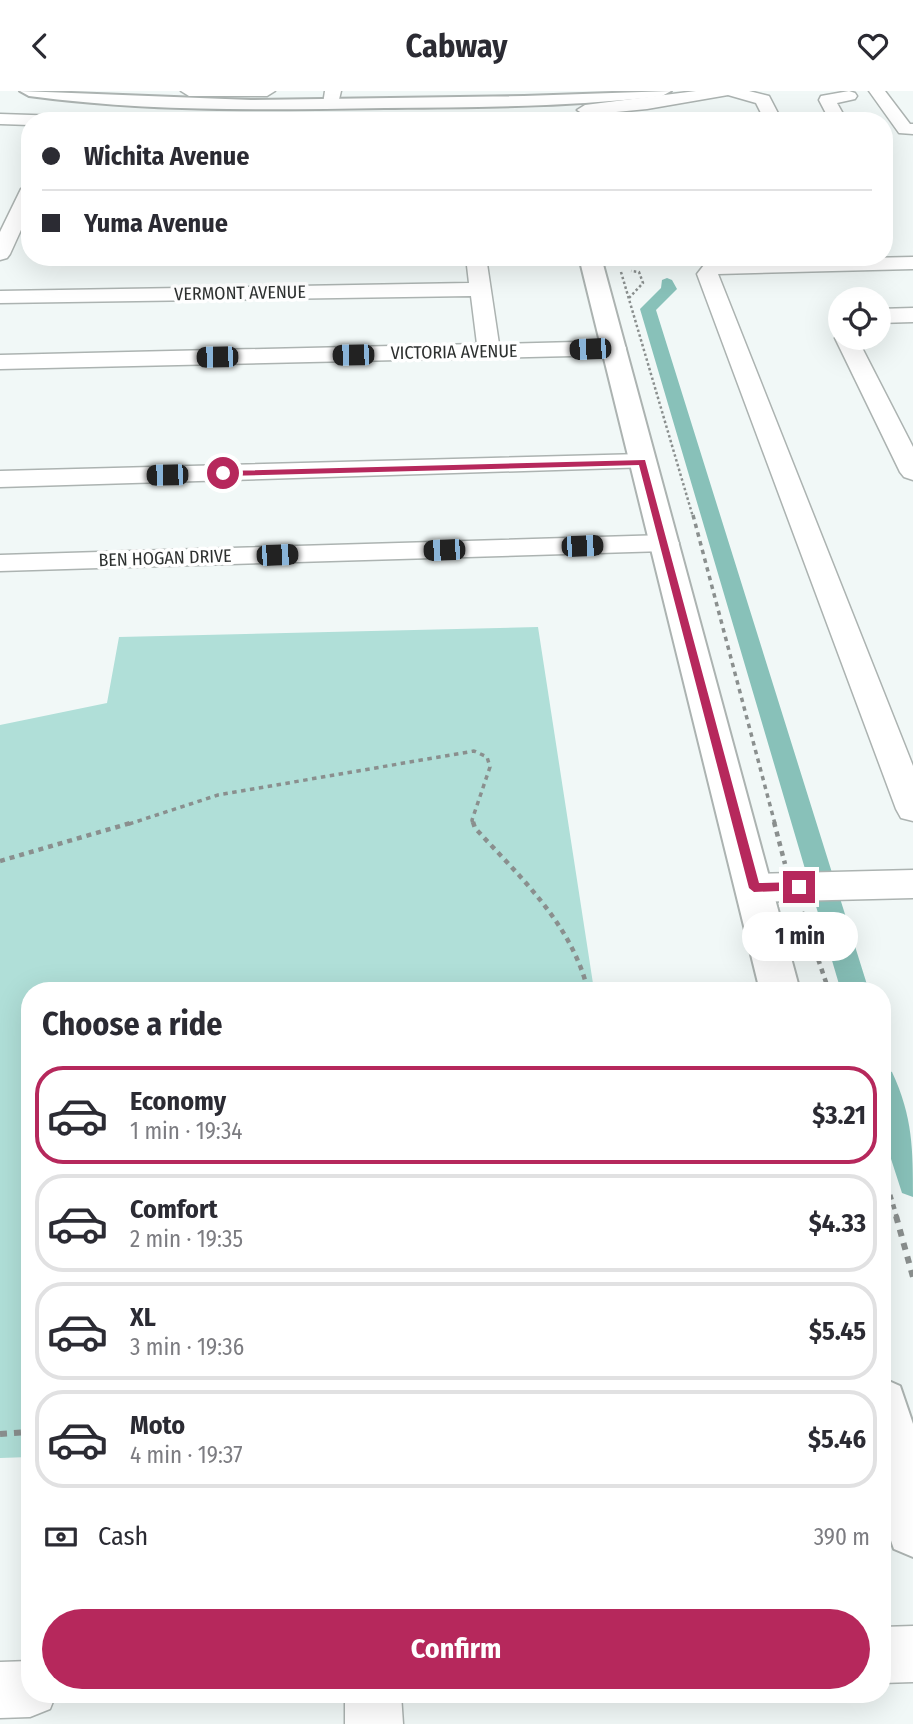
<!DOCTYPE html>
<meta charset="utf-8">
<style>
body{margin:0;font-family:"Fira Sans Condensed",sans-serif;background:#f7f7f7;color:#2b2b33;height:100vh;display:flex;flex-direction:column;font-size:26px;white-space:nowrap}
*{box-sizing:border-box;margin:0}
p{font-size:23px;color:#7c7c81}
.icon{flex:none;width:38px;height:38px;fill:none;stroke:currentColor;stroke-width:2;stroke-linecap:round;stroke-linejoin:round}
.map{position:relative;flex:1;overflow:hidden}
.details{position:absolute;left:21px;top:891px;width:870px;height:721px;display:flex;flex-direction:column;background:#fff;border-radius:28px;box-shadow:0 7px 28px #0002}
.details>*{flex:none}
.banner{position:absolute;left:21px;top:21px;width:872px;height:154px;border-radius:28px;box-shadow:0 7px 28px #0002;display:grid;align-content:center;height:154px;padding:0 21px;background:#fff}
.fabs{position:absolute;left:828px;top:196px;display:grid;gap:14px}
.fabs a{display:grid;place-items:center;width:63px;height:63px;border-radius:50%;background:#fff;box-shadow:0 7px 28px #0002;font-size:35px}
.end{position:absolute;width:32px;height:32px;margin:-16px;border:9px solid #b6285c;background:#fff;box-shadow:0 0 0 4px #fff}
.from{border-radius:50%}
.bubble{position:absolute;height:49px;border-radius:24px;background:#fff;box-shadow:0 7px 28px #0002;font-size:23px;font-weight:700;line-height:49px;text-align:center}
.car{position:absolute;width:21px;height:42px;margin:-21px -10px;border-radius:9px;box-shadow:0 0 5px 2px #0007;background:linear-gradient(#222 24%,#8ab4d8 0 40%,#222 0 76%,#8ab4d8 0 86%,#222 0)}
.banner b{display:flex;align-items:center;gap:24px;height:66px;font-size:26px}
.banner b+b{border-top:2px solid #e1e1e2}
.banner i{width:18px;height:18px;background:#2b2b33}
ul{padding:0;list-style:none}
li{display:flex;align-items:center;gap:21px;height:98px;margin:0 14px 10px;padding:0 7px;border:4px solid #e1e1e2;border-radius:28px}
li div{flex:1}
li b{display:block;font-size:26px}
li em{font-style:normal;font-weight:700}
li.selected{border-color:#b6285c}
li>.icon{width:63px;height:63px;stroke-width:1.5}
h2{padding:0 21px;font-size:32px;line-height:84px}
.pay{display:flex;align-items:center;gap:18px;height:77px;padding:0 21px;font-size:26px}
.pay p{margin-inline-start:auto}
.cta{display:flex;gap:14px;margin-top:auto;padding:14px 21px}
.cta a{flex:1;height:80px;border-radius:42px;background:#b6285c;color:#fff;font-size:28px;font-weight:700;line-height:80px;text-align:center}
header{display:flex;justify-content:space-between;align-items:center;height:91px;padding:0 21px;background:#fff;font-size:32px;font-weight:700}
.map>svg:first-child{display:block}
.green{fill:#b0dfd8}
.lines{fill:none;stroke-linecap:round;stroke-linejoin:round}
.canal{fill:#88c1b9;fill-rule:evenodd}
.minor-casing{stroke:#acb3b1;stroke-width:3}
.major-casing{stroke:#acb3b1;stroke-width:4}
.path-far3{stroke:#8a8f8e;stroke-width:2.5;stroke-dasharray:2.5 2.5;stroke-linecap:butt}
.path-far2{stroke:#8a8f8e;stroke-width:3.5;stroke-dasharray:4.5 4.5;stroke-linecap:butt}
.path-far1{stroke:#8a8f8e;stroke-width:4.5;stroke-dasharray:5 5;stroke-linecap:butt}
.path{stroke:#8a8f8e;stroke-width:6;stroke-dasharray:7 7;stroke-linecap:butt}
.minor{fill:#fff;fill-rule:evenodd}
.major{fill:#fff;fill-rule:evenodd}
.route{fill:#b6285c}
.labels{text-anchor:middle;stroke-width:7;stroke-linejoin:round;paint-order:stroke}
.far-street-label{font-size:18px;fill:#2e3130;stroke:#fff}
</style>
<header><svg class="icon" aria-label="back" viewBox="0 0 24 24"><path d="M15 5l-7 7 7 7"/></svg>Cabway<svg class="icon" aria-label="heart" viewBox="0 0 24 24"><path d="M12 20l-8-8c-3-5 5-10 8-4 3-6 11-1 8 4z"/></svg></header>
<div class="map">
<svg width="913" height="1633" viewBox="0 0 913 1633">
<rect width="100%" height="100%" fill="#f1f8f7"/>
<path class="green" d="M538,536l56,363 -564,1v466l-30,1v-733l107,-22 12,-66z"/>
<g class="lines">
<path class="canal" d="M667,187l5,2 5,9 -21,21 213,681h-28l-201,-682 21,-21 1,-8z
M882,977l10,4c21,45 21,78 21,125l-11,-4 -20,-62z"/>
<defs>
<path id="minor" d="M181,0h94l-8,5h-78z
M325,0h16l-4,17h-12l-2,-4z
M696,0h53l20,5 13,25h-17l-9,-18 -28,-8 -81,14 -62,6 -8,-5 8,-5z
M849,0l6,2 2,3 -2,3 -18,4 10,18h-17l-11,-21 2,-4z
M869,0h16l25,33h3v10l-14,-1z
M0,23l62,2 8,5h-40v4l-30,-1z
M30,92v27l-20,44 -3,4 -7,2v-28l21,-43z
M466,166h20l13,87 116,-3 8,2 3,5 -3,5 -8,2 -615,14v-14l477,-11 -6,-48 -471,7v-12l469,-8z
M628,166l-3,4c-13,4 -28,5 -41,1l-3,-4z
M913,166v12l-195,5 195,492v55l-12,-3 -5,-9 -199,-535 7,-9 18,-4z
M913,217v14l-35,1v-14z
M840,242v5h17l56,109v33l-9,-3 -4,-5 -65,-134z
M642,363l9,3 4,5 -4,5 -651,20v-16z
M665,444l10,2 4,6 -4,6 -10,2 -665,20v-16z
M913,779v28l-159,4 -13,-4 -5,-10 5,-10 13,-4z
M913,1535v56l-31,1v-56z
M30,1570v33h26l-6,15 -20,8 -30,1v-56z
M345,1603h56l2,30h-58z"/>
<path id="major" d="M20,0l231,9 273,-4 147,-5 -9,5c-92,11 -184,11 -277,12 -119,2 -237,4 -356,-12z
M579,166h22l199,734h-40z
M882,1287l18,8 13,38v133l-19,-8 -12,-34z"/>
</defs>
<use href="#minor" class="minor-casing"/>
<use href="#major" class="major-casing"/>
<path class="path-far3" d="M621,181l72,245
M629,207l14,-15 -4,-11 -8,-1"/>
<path class="path-far2" d="M693,424l82,309
M129,733l89,-29 256,-44 13,6 3,10 -18,53 1,4"/>
<path class="path-far1" d="M473,731l2,6c45,49 97,96 113,163
M774,731l11,42
M0,770l134,-39
M802,821l27,79
M882,1075l15,52"/>
<path class="path" d="M896,1125l17,61
M0,1343l30,-2"/>
<use href="#minor" class="minor"/>
<use href="#major" class="major"/>
</g>
<path class="route" d="M645,369l114,423 40,-1 5,5 -1,3 -49,2 -5,-4 -110,-423 -416,11 -4,-3 4,-2z"/>
<g class="labels">
<g class="far-street-label">
<text transform="translate(240 202) rotate(-1)" y="6">VERMONT AVENUE</text>
<text transform="translate(454 261) rotate(-1)" y="6">VICTORIA AVENUE</text>
<text transform="translate(165 467) rotate(-2)" y="6">BEN HOGAN DRIVE</text>
</g>
</g>
</svg>
<div class="fabs">
<a><svg class="icon" aria-label="locate" viewBox="0 0 24 24"><circle cx="12" cy="12" r="6"/><path d="M12 2v4M12 18v4M2 12h4M18 12h4"/></svg></a>
</div>
<i class="end from" style="left:223px;top:382px"></i>
<i class="end" style="left:799px;top:796px"></i>
<div class="bubble" style="left:742px;top:821px;width:116px">1 min</div>
<i class="car" style="left:590px;top:258px;rotate:268deg"></i>
<i class="car" style="left:353px;top:264px;rotate:269deg"></i>
<i class="car" style="left:217px;top:266px;rotate:269deg"></i>
<i class="car" style="left:167px;top:384px;rotate:269deg"></i>
<i class="car" style="left:582px;top:455px;rotate:88deg"></i>
<i class="car" style="left:444px;top:459px;rotate:268deg"></i>
<i class="car" style="left:277px;top:464px;rotate:88deg"></i>
<div class="banner">
<b><i class="from"></i>Wichita Avenue</b>
<b><i></i>Yuma Avenue</b>
</div>
<section class="details">
<h2>Choose a ride</h2>
<ul>
<li class="selected"><svg class="icon" aria-label="car" viewBox="0 0 24 24"><path d="M5 17H2v-5l4-1 3-4h7l3 4 3 1v5h-3M9 17h6M6 11h13"/><circle cx="7" cy="17" r="2"/><circle cx="17" cy="17" r="2"/></svg><div><b>Economy</b><p>1 min · 19:34</p></div><em>$3.21</em></li>
<li><svg class="icon" aria-label="car" viewBox="0 0 24 24"><path d="M5 17H2v-5l4-1 3-4h7l3 4 3 1v5h-3M9 17h6M6 11h13"/><circle cx="7" cy="17" r="2"/><circle cx="17" cy="17" r="2"/></svg><div><b>Comfort</b><p>2 min · 19:35</p></div><em>$4.33</em></li>
<li><svg class="icon" aria-label="car" viewBox="0 0 24 24"><path d="M5 17H2v-5l4-1 3-4h7l3 4 3 1v5h-3M9 17h6M6 11h13"/><circle cx="7" cy="17" r="2"/><circle cx="17" cy="17" r="2"/></svg><div><b>XL</b><p>3 min · 19:36</p></div><em>$5.45</em></li>
<li><svg class="icon" aria-label="car" viewBox="0 0 24 24"><path d="M5 17H2v-5l4-1 3-4h7l3 4 3 1v5h-3M9 17h6M6 11h13"/><circle cx="7" cy="17" r="2"/><circle cx="17" cy="17" r="2"/></svg><div><b>Moto</b><p>4 min · 19:37</p></div><em>$5.46</em></li>
</ul>
<div class="pay"><svg class="icon" aria-label="cash" viewBox="0 0 24 24"><path d="M3 7h18v10H3z"/><circle cx="12" cy="12" r="2"/></svg>Cash<p>390 m</p></div>
<div class="cta"><a>Confirm</a></div>
</section>
</div>
